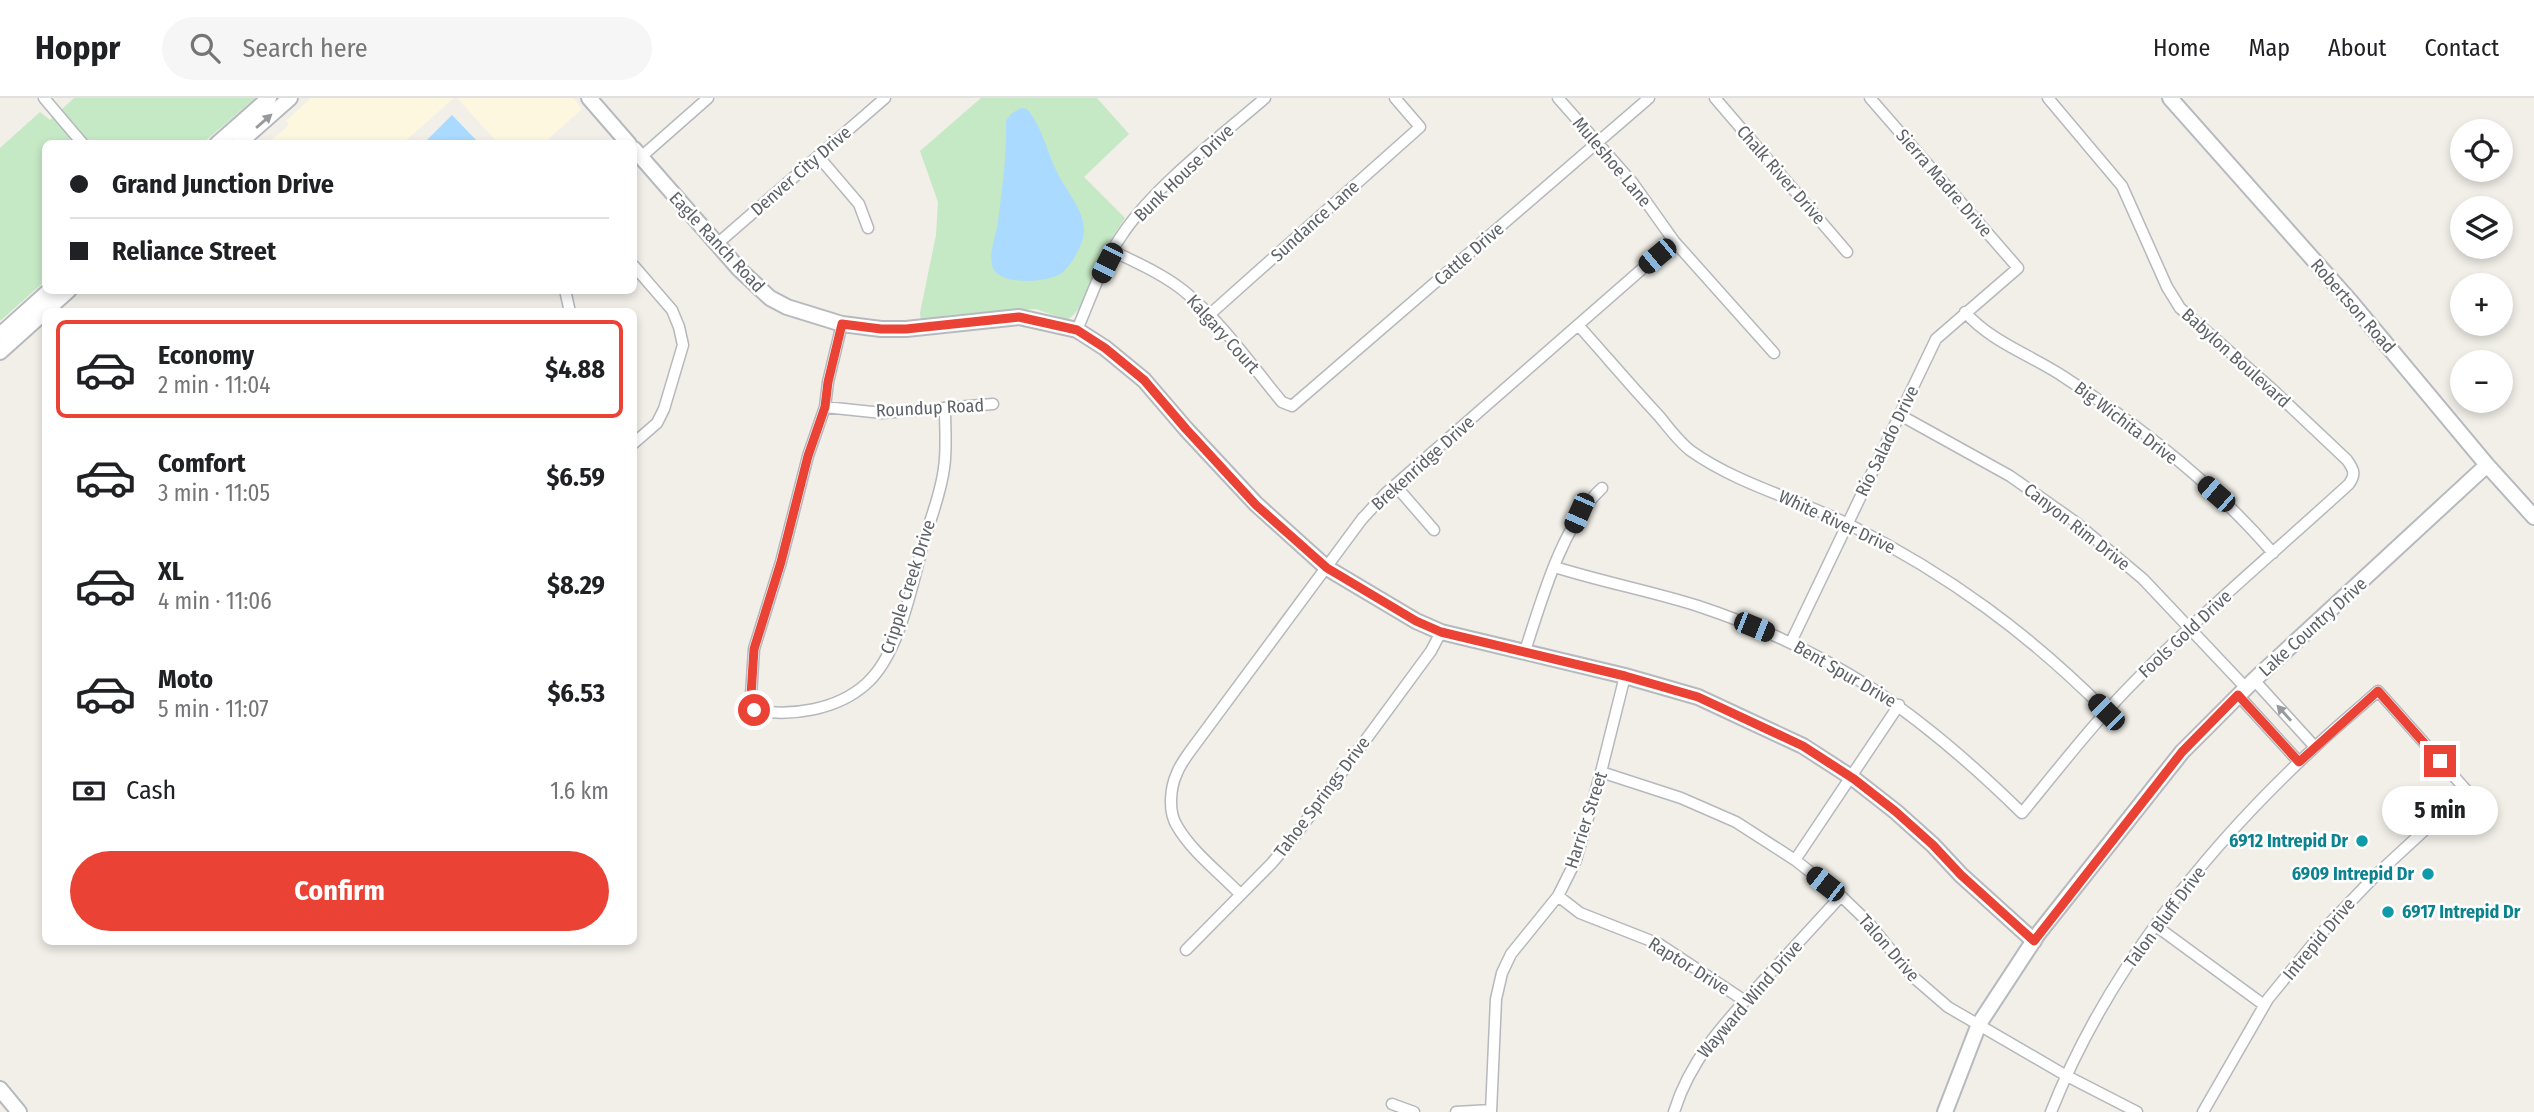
<!DOCTYPE html>
<meta charset="utf-8">
<style>
body{margin:0;font-family:"Fira Sans Condensed",sans-serif;background:#f6f6f6;color:#202124;height:100vh;display:flex;flex-direction:column;font-size:26px;white-space:nowrap}
*{box-sizing:border-box;margin:0}
p{font-size:23px;color:#757577}
.icon{flex:none;width:38px;height:38px;fill:none;stroke:currentColor;stroke-width:2;stroke-linecap:round;stroke-linejoin:round}
.map{position:relative;flex:1;overflow:hidden}
.sheet{position:absolute;left:42px;top:210px;width:595px;height:637px;display:flex;flex-direction:column;background:#fff;border-radius:10px;box-shadow:0 4px 10px #0003}
.sheet>*{flex:none}
.top-card{position:absolute;left:42px;top:42px;width:595px;height:154px;border-radius:10px;box-shadow:0 4px 10px #0003;display:grid;align-content:center;height:154px;padding:0 28px;background:#fff}
.tools{position:absolute;left:2450px;top:21px;display:grid;gap:14px}
.tools a{display:grid;place-items:center;width:63px;height:63px;border-radius:50%;background:#fff;box-shadow:0 4px 10px #0003;font-size:35px}
.end{position:absolute;width:32px;height:32px;margin:-16px;border:9px solid #ea4335;background:#fff;box-shadow:0 0 0 4px #fff}
.from{border-radius:50%}
.bubble{position:absolute;height:49px;border-radius:24px;background:#fff;box-shadow:0 4px 10px #0003;font-size:23px;font-weight:700;line-height:49px;text-align:center}
.car{position:absolute;width:21px;height:42px;margin:-21px -10px;border-radius:9px;box-shadow:0 0 5px 2px #0007;background:linear-gradient(#222 24%,#8ab4d8 0 40%,#222 0 76%,#8ab4d8 0 86%,#222 0)}
.top-card b{display:flex;align-items:center;gap:24px;height:66px;font-size:26px}
.top-card b+b{border-top:2px solid #e0e0e0}
.top-card i{width:18px;height:18px;background:#202124}
ul{padding:12px 0 0;list-style:none}
li{display:flex;align-items:center;gap:21px;height:98px;margin:0 14px 10px;padding:0 14px;border:4px solid transparent;border-radius:10px}
li div{flex:1}
li b{display:block;font-size:26px}
li em{font-style:normal;font-weight:700}
li.on{border-color:#ea4335}
li>.icon{width:63px;height:63px;stroke-width:1.5}
.pay{display:flex;align-items:center;gap:18px;height:77px;padding:0 28px;font-size:26px}
.pay p{margin-inline-start:auto}
.action{display:flex;gap:14px;margin-top:auto;padding:14px 28px}
.action a{flex:1;height:80px;border-radius:42px;background:#ea4335;color:#fff;font-size:28px;font-weight:700;line-height:80px;text-align:center}
header{display:flex;align-items:center;gap:42px;box-sizing:border-box;height:98px;padding:0 35px;background:#fff;border-bottom:2px solid #e0e0e0}
header strong{font-size:33px}
nav{display:flex;gap:38px;margin-inline-start:auto;font-size:24px}
.search{width:490px;height:63px;background:#f6f6f6;display:flex;align-items:center;gap:18px;box-sizing:border-box;padding:0 24px;border-radius:38px;color:#757577;font-size:26px}
.map>svg:first-child{display:block}
.commercial{fill:#fef7e0}
.green{fill:#c5e8c5}
.water{fill:#aadaff}
.lines{fill:none;stroke-linecap:round;stroke-linejoin:round}
.street-casing{stroke:#b5b8bc;stroke-width:13}
.secondary-casing{stroke:#b6babf;stroke-width:18}
.street{stroke:#fff;stroke-width:10}
.secondary{stroke:#fff;stroke-width:14}
.oneway{fill:#979a9d}
.route{stroke:#ea4335;stroke-width:9}
.culture-dot{fill:#0f9aa8;stroke:#fff;stroke-width:2.5}
.labels{text-anchor:middle;stroke-width:5;stroke-linejoin:round;paint-order:stroke}
.street-label{font-size:18px;fill:#5f6368;stroke:#fff}
.culture-label{font-size:18px;font-weight:bold;fill:#0d838f;stroke:#fff;text-anchor:end}
</style>
<header>
<strong>Hoppr</strong>
<div class="search"><svg class="icon" aria-label="search" viewBox="0 0 24 24"><circle cx="10" cy="10" r="6"/><path d="M15 15l6 6"/></svg>Search here</div>
<nav><a>Home</a><a>Map</a><a>About</a><a>Contact</a></nav>
</header>
<div class="map">
<svg width="2534" height="1014" viewBox="0 0 2534 1014">
<rect width="100%" height="100%" fill="#f1efe8"/>
<path class="commercial" d="M311,0h143l-51,45h-135l21,-18 -3,-4z
M457,0h116l9,11 -38,34h-46z"/>
<path class="green" d="M74,0h181l-52,45 -157,1 -1,137 -45,40v-173l40,-36 10,8z
M981,0h116l32,36 -45,43 41,41c-8,12 -17,25 -24,38 -9,20 -15,52 -34,64l-31,-11 -86,6 -29,6 -1,-8 16,-78 2,-33 -18,-51z"/>
<path class="water" d="M1021,10l6,1c15,17 20,43 30,63 8,17 27,38 27,58 0,13 -11,33 -21,42 -12,11 -68,15 -71,-7 -3,-14 4,-29 6,-43 4,-33 9,-67 8,-101l5,-7z
M452,17l27,28h-55z"/>
<g class="lines">
<defs>
<path id="street" d="M44,0l39,46
M1558,0l74,84 42,59 100,112
M1715,0l132,154
M818,58l41,48 9,24
M641,59l67,-59
M717,146l168,-146
M1113,153c24,12 50,23 71,40 38,31 67,74 98,111l10,4 357,-308
M634,168l38,44 7,17 4,18 -19,64 -7,14 -23,20
M565,192l5,22
M1965,214c26,30 66,43 99,65 76,49 149,106 209,176
M1209,217l211,-188 -25,-29
M1578,227c27,30 53,61 81,91 10,12 20,26 32,35 48,34 107,48 159,74 99,50 178,108 256,186
M1077,232c14,-33 26,-69 47,-98 33,-48 96,-95 141,-134
M825,309l57,6 111,-9
M1900,317l110,61 64,45 69,58 103,109
M1395,387l39,45
M1555,469c47,15 96,24 143,39 136,45 223,108 324,207 37,-45 73,-92 115,-134 67,-68 141,-130 212,-195 7,-10 5,-14 -2,-24l-74,-70 -93,-82 -13,-21 -45,-101 -74,-88
M1791,544l145,-303 82,-71 -148,-170
M1525,553c17,-52 37,-126 77,-163
M2254,582l61,67
M2238,597l61,67
M754,612c37,7 83,0 112,-26 34,-30 46,-100 58,-143 7,-24 17,-48 20,-73 3,-19 1,-39 1,-59
M754,612l-3,-15 3,-46 27,-87 27,-106 17,-49 3,-25 14,-58
M1601,674l80,26 55,24 59,38 46,36 27,26 43,53 37,32 117,68 72,37
M1795,762l104,-155
M1240,796c-20,-21 -48,-42 -63,-68 -9,-14 -7,-38 0,-53 3,-8 9,-16 14,-23l171,-231 24,-26 288,-252
M1558,798l22,17 79,31 86,57
M2156,828l108,79
M1186,852l85,-86 24,-28 136,-185 10,-19
M1392,1006l22,8
M1456,1014l35,-2
M1491,1014l5,-113 6,-26 9,-19 47,-58 18,-36 25,-88 24,-96
M1674,1014c16,-53 53,-92 90,-132 26,-28 51,-56 77,-84
M2051,1014c55,-139 154,-263 263,-364 21,-20 43,-38 64,-57l89,100 -90,83 -47,49 -62,76 -65,113"/>
<path id="secondary" d="M589,0l40,46
M2170,0l181,204 136,163 47,52
M217,46l52,-46
M238,46l52,-46
M634,51l105,120 31,29 17,9 55,17 39,5h25l113,-12 58,13 28,18 39,32 42,49 70,75 71,64 89,53 25,11 184,44 73,21 105,49 51,33 41,32 38,34 28,30 73,66
M0,237l50,-45
M0,254l69,-62
M0,991l19,23
M1945,1014l34,-88 59,-90 144,-182 72,-72 233,-215"/>
</defs>
<use href="#street" class="street-casing"/>
<use href="#secondary" class="secondary-casing"/>
<use href="#street" class="street"/>
<use href="#secondary" class="secondary"/>
</g>
<defs><path id="oneway-solid" d="M-6-.8H1V-3.2L6.5 0L1 3.2V.8H-6Z" transform="scale(1.75)"/></defs>
<g class="oneway">
<use href="#oneway-solid" transform="translate(264 23) rotate(-41)"/>
<use href="#oneway-solid" transform="translate(2284 615) rotate(-132)"/>
</g>
<g class="lines">
<path class="route" d="M754,612l-3,-15 3,-46 27,-87 27,-106 17,-49 3,-25 14,-58 39,5h25l113,-12 58,13 28,18 39,32 42,49 70,76 71,63 89,53 25,11 184,44 73,21 105,49 51,33 41,32 38,34 28,30 73,66 148,-189 56,-57 61,67 79,-71 62,70"/>
</g>
<g class="culture-dot">
<circle cx="2362" cy="743" r="7"/>
<circle cx="2428" cy="776" r="7"/>
<circle cx="2388" cy="814" r="7"/>
</g>
<g class="labels">
<g class="street-label">
<text transform="translate(1612 64) rotate(50)" y="6">Muleshoe Lane</text>
<text transform="translate(801 73) rotate(-41)" y="6">Denver City Drive</text>
<text transform="translate(1184 75) rotate(-44)" y="6">Bunk House Drive</text>
<text transform="translate(1781 77) rotate(49)" y="6">Chalk River Drive</text>
<text transform="translate(1944 85) rotate(49)" y="6">Sierra Madre Drive</text>
<text transform="translate(1315 123) rotate(-42)" y="6">Sundance Lane</text>
<text transform="translate(717 144) rotate(47)" y="6">Eagle Ranch Road</text>
<text transform="translate(1469 156) rotate(-41)" y="6">Cattle Drive</text>
<text transform="translate(2353 208) rotate(49)" y="6">Robertson Road</text>
<text transform="translate(1223 236) rotate(48)" y="6">Kalgary Court</text>
<text transform="translate(2236 260) rotate(42)" y="6">Babylon Boulevard</text>
<text transform="translate(930 310) rotate(-3)" y="6">Roundup Road</text>
<text transform="translate(2126 325) rotate(37)" y="6">Big Wichita Drive</text>
<text transform="translate(1887 343) rotate(-64)" y="6">Rio Salado Drive</text>
<text transform="translate(1423 365) rotate(-42)" y="6">Brekenridge Drive</text>
<text transform="translate(1837 424) rotate(25)" y="6">White River Drive</text>
<text transform="translate(2077 429) rotate(38)" y="6">Canyon Rim Drive</text>
<text transform="translate(908 489) rotate(-72)" y="6">Cripple Creek Drive</text>
<text transform="translate(2313 529) rotate(-42)" y="6">Lake Country Drive</text>
<text transform="translate(2185 536) rotate(-43)" y="6">Fools Gold Drive</text>
<text transform="translate(1845 576) rotate(30)" y="6">Bent Spur Drive</text>
<text transform="translate(1322 699) rotate(-53)" y="6">Tahoe Springs Drive</text>
<text transform="translate(1586 722) rotate(-72)" y="6">Harrier Street</text>
<text transform="translate(2165 819) rotate(-53)" y="6">Talon Bluff Drive</text>
<text transform="translate(2319 841) rotate(-50)" y="6">Intrepid Drive</text>
<text transform="translate(1889 850) rotate(49)" y="6">Talon Drive</text>
<text transform="translate(1689 868) rotate(32)" y="6">Raptor Drive</text>
<text transform="translate(1750 901) rotate(-49)" y="6">Wayward Wind Drive</text>
</g>
<g class="culture-label">
<text x="2348" y="749">6912 Intrepid Dr</text>
<text x="2414" y="782">6909 Intrepid Dr</text>
<text x="2402" y="820" text-anchor="start">6917 Intrepid Dr</text>
</g>
</g>
</svg>
<div class="tools">
<a><svg class="icon" aria-label="locate" viewBox="0 0 24 24"><circle cx="12" cy="12" r="6"/><path d="M12 2v4M12 18v4M2 12h4M18 12h4"/></svg></a>
<a><svg class="icon" aria-label="layers" viewBox="0 0 24 24"><path d="M12 4l9 5-9 5-9-5zM3 14l9 5 9-5"/></svg></a>
<a>+</a>
<a>−</a>
</div>
<i class="end from" style="left:754px;top:612px"></i>
<i class="end" style="left:2440px;top:663px"></i>
<div class="bubble" style="left:2382px;top:688px;width:116px">5 min</div>
<i class="car" style="left:1657px;top:158px;rotate:230deg"></i>
<i class="car" style="left:1107px;top:165px;rotate:207deg"></i>
<i class="car" style="left:2216px;top:396px;rotate:311deg"></i>
<i class="car" style="left:1579px;top:415px;rotate:204deg"></i>
<i class="car" style="left:1754px;top:529px;rotate:112deg"></i>
<i class="car" style="left:2106px;top:614px;rotate:315deg"></i>
<i class="car" style="left:1825px;top:786px;rotate:308deg"></i>
<div class="top-card">
<b><i class="from"></i>Grand Junction Drive</b>
<b><i></i>Reliance Street</b>
</div>
<section class="sheet">
<ul>
<li class="on"><svg class="icon" aria-label="car" viewBox="0 0 24 24"><path d="M5 17H2v-5l4-1 3-4h7l3 4 3 1v5h-3M9 17h6M6 11h13"/><circle cx="7" cy="17" r="2"/><circle cx="17" cy="17" r="2"/></svg><div><b>Economy</b><p>2 min · 11:04</p></div><em>$4.88</em></li>
<li><svg class="icon" aria-label="car" viewBox="0 0 24 24"><path d="M5 17H2v-5l4-1 3-4h7l3 4 3 1v5h-3M9 17h6M6 11h13"/><circle cx="7" cy="17" r="2"/><circle cx="17" cy="17" r="2"/></svg><div><b>Comfort</b><p>3 min · 11:05</p></div><em>$6.59</em></li>
<li><svg class="icon" aria-label="car" viewBox="0 0 24 24"><path d="M5 17H2v-5l4-1 3-4h7l3 4 3 1v5h-3M9 17h6M6 11h13"/><circle cx="7" cy="17" r="2"/><circle cx="17" cy="17" r="2"/></svg><div><b>XL</b><p>4 min · 11:06</p></div><em>$8.29</em></li>
<li><svg class="icon" aria-label="car" viewBox="0 0 24 24"><path d="M5 17H2v-5l4-1 3-4h7l3 4 3 1v5h-3M9 17h6M6 11h13"/><circle cx="7" cy="17" r="2"/><circle cx="17" cy="17" r="2"/></svg><div><b>Moto</b><p>5 min · 11:07</p></div><em>$6.53</em></li>
</ul>
<div class="pay"><svg class="icon" aria-label="cash" viewBox="0 0 24 24"><path d="M3 7h18v10H3z"/><circle cx="12" cy="12" r="2"/></svg>Cash<p>1.6 km</p></div>
<div class="action"><a>Confirm</a></div>
</section>
</div>
